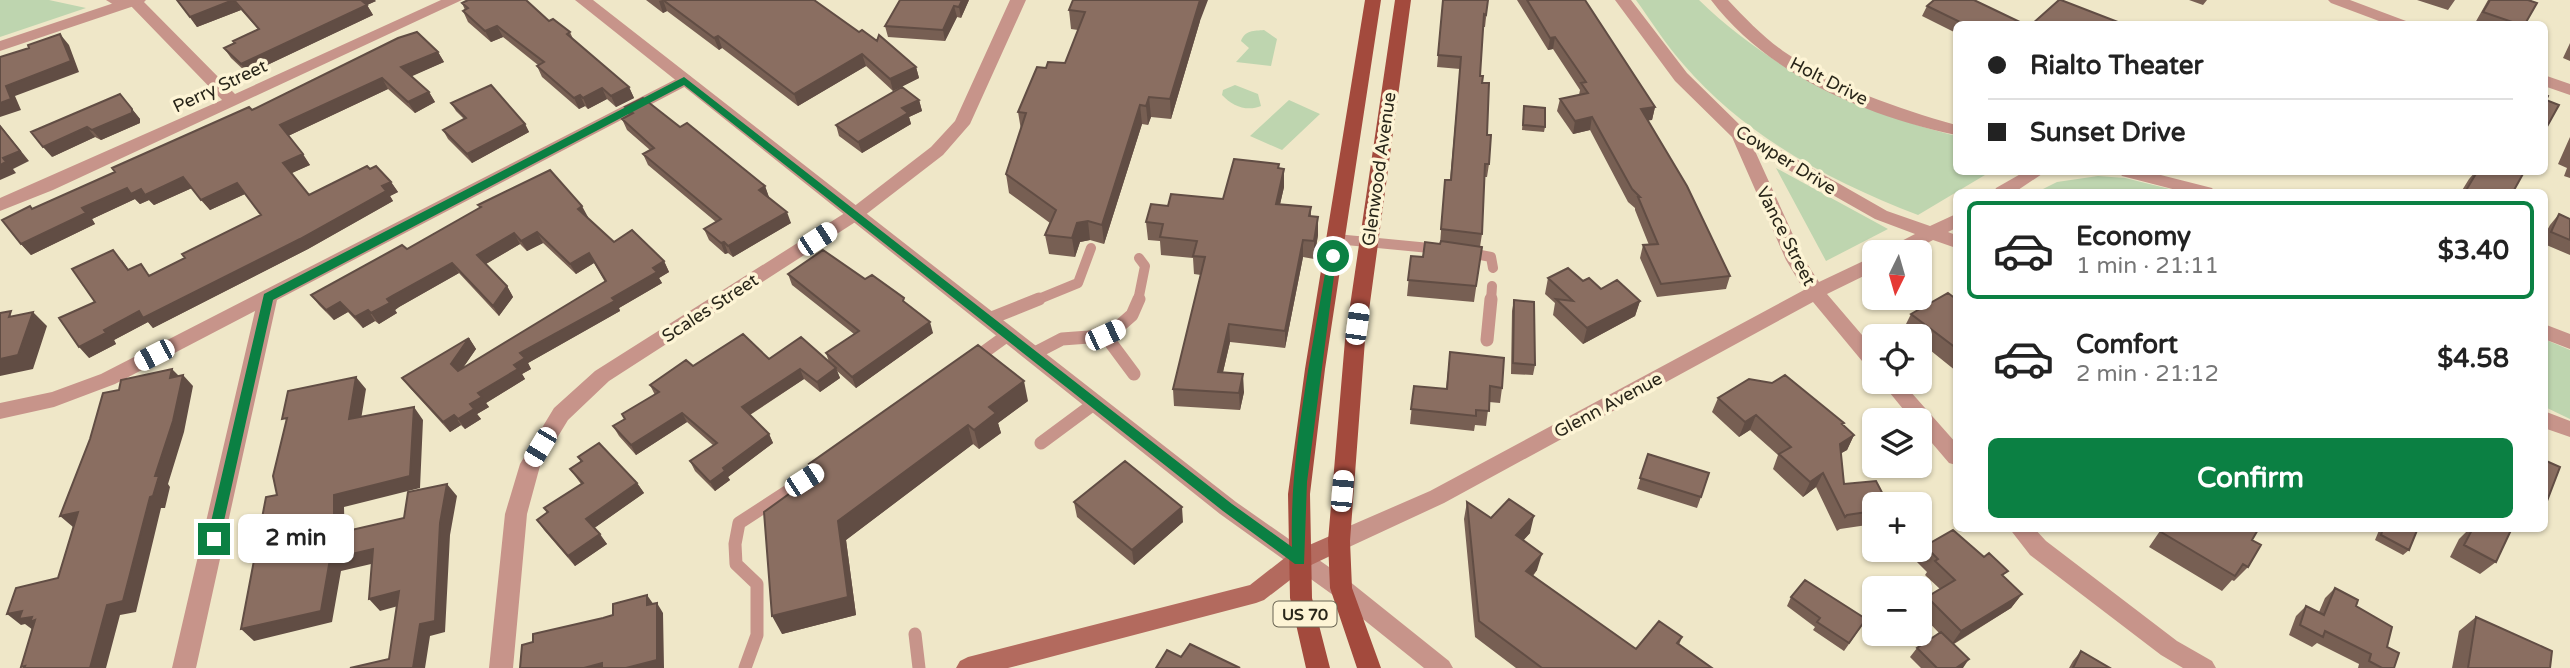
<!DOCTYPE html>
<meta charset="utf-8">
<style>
body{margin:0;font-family:"Varela Round",sans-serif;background:#f6f6f6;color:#222;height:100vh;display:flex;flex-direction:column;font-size:26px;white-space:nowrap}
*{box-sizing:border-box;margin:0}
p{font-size:23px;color:#767676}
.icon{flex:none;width:38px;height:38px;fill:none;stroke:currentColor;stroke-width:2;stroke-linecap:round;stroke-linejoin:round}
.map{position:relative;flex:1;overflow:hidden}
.sheet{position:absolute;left:1953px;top:189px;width:595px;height:343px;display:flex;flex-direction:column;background:#fff;border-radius:10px;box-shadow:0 2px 5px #0004}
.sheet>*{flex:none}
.guide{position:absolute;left:1953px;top:21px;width:595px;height:154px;border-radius:10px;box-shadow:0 2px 5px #0004;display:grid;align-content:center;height:154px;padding:0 35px;background:#fff}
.needle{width:46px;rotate:185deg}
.tools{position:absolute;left:1862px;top:240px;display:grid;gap:14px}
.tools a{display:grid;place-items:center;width:70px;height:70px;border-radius:10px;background:#fff;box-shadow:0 2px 5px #0004;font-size:35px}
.end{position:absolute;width:32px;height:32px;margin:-16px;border:9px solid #0b8043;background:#fff;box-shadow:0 0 0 4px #fff}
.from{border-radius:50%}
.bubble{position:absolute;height:49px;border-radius:10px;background:#fff;box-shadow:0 2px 5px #0004;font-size:23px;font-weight:700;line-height:49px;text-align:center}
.car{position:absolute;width:21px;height:42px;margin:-21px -10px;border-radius:9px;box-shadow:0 0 5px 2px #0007;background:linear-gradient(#fff 24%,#345 0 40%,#fff 0 76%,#345 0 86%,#fff 0)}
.guide b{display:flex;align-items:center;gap:24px;height:66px;font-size:26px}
.guide b+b{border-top:2px solid #e0e0e0}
.guide i{width:18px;height:18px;background:#222}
ul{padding:12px 0 0;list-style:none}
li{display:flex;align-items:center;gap:21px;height:98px;margin:0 14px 10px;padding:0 21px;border:4px solid transparent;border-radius:10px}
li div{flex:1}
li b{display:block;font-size:26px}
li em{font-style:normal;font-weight:700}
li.on{border-color:#0b8043}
li>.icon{width:63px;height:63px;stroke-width:1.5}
.button{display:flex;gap:14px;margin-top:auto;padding:14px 35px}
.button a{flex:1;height:80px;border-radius:10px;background:#0b8043;color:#fff;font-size:28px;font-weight:700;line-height:80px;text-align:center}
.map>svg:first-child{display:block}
.green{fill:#bed5af}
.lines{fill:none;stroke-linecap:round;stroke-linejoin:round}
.service-far1{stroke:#c7948a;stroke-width:10}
.service{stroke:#c7948a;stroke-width:13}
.minor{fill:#c7948a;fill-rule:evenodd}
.tertiary{fill:#c7948a;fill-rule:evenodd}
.secondary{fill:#b36a5e;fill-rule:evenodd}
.primary{fill:#a34a3d;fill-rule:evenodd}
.wall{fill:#775f53}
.shaded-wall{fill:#614d44}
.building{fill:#8a6e61;stroke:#614d44;stroke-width:2}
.route{fill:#0b8043}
.labels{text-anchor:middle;stroke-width:7;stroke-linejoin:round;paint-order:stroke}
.shield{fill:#fdf4d5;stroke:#696452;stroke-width:2}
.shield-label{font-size:16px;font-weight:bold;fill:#29261a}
.street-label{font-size:18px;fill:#29261a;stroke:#fdf4d5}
</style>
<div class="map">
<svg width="2570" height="668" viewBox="0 0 2570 668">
<rect width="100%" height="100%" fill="#efe7c8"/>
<path class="green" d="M0,0h49l37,8 -86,29z
M1636,0h63c72,70 161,112 257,136v36h34l-72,43c-86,-33 -173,-79 -234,-150 -18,-20 -32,-43 -48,-65z
M1264,30l13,9 -6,27 -35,-4 13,-14 -8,-7c4,-11 13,-10 23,-11z
M1235,85l23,9 3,12c-14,6 -29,0 -39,-11l1,-5z
M1289,100l31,14 -38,36 -32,-14z
M1776,168l112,61 -62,32z
M2098,176l27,2 57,14h-145l20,-10z
M2544,339l26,11v69l-25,-12z"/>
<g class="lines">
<path class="service-far1" d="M1336,239l104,10
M1465,252l26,5 2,11
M1034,301l44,-18 13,-35
M1138,301l7,-35 -6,-8
M1491,301l1,-15"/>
<path class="service" d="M989,319l50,-20
M1105,335l29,39
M1487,340l4,-41
M1033,354l29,-15 27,-2 27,-8 16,-14 7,-16
M973,360l36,-26
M1041,443l54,-40
M915,634l4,34
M745,668l12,-33v-51l-21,-20 -1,-20 4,-21 86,-56"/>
<path class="minor" d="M106,0h36l93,94 206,-94h21l-409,190 -53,21v-13l222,-98 -92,-95h-16z
M1010,0h16l-56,124 -27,31 -83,64 -251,162 -41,39 -28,46 -13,48 -14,154h-24l16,-154 15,-50 34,-56 41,-37 253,-160 83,-64 24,-26z
M1615,0h16l56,73 58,57 142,81 43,15 26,-12v14l-8,4 8,3v13l-23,-8 -22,12h-24l3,-5 25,-13 -40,-15 -120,-68 49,108 15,23 55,-26v15l-47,23 47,55v20l-7,-2 -54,-65 -369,201 -97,45 -8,2 -8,-2 -3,-7 3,-7 99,-43 374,-201 -18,-30 -54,-123 -57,-56z
M1711,0h17c17,18 35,37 55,51 52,36 113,57 173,74v10c-89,-19 -188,-60 -245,-135z
M684,75l6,1 2,4 -2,4 -413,216 -81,368h-24l83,-357 -140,73 -61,23 -54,12v-16l52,-11 49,-18z
M2024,172h21l-30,20h-21l2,-4z
M2119,172h30l63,16 3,4h-31l-62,-16z
M2544,324l26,10v15l-26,-10z
M1881,382h21l54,61v22l-7,-2 -29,-34v-9h-8z
M2544,411l26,10v16l-26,-9z
M2009,528h25l12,13 131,100 35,20 4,7h-33l-22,-13 -131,-100z"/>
<path class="tertiary" d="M123,0h23l-3,3 -143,48v-10z
M575,0h18l643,502 113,79 100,80 4,7h-29l-91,-73 -113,-81z
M2328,0h22l56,21 2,3h-21l-56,-21z
M2544,75l26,9v11l-26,-9z"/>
<path class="secondary" d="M1339,532l8,2 3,7 -3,7 -40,19 -43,33 -8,3 -248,65h-52l4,-7 8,-4 282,-72 41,-32z"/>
<path class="primary" d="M1365,0h16l-56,369 -15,125 2,104 18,70h-24l-16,-70 -2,-104 17,-125z
M1395,0h16l-46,340 -15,201 2,47 29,80h-24l-27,-80 -2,-47 17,-201z"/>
</g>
<path class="wall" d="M177,0l199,1 -9,4 6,10 -125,59 -17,-16 -7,-10 10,-4 -1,-3 25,-12 -17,-19 -44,17z
M646,0h168l45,32 18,9 39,26 3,11 -26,13 -27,-25 -68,40 -76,-58 -3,2 -52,-39 -4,2z
M969,0l-8,18 -4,-1 -12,24 -57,-4 -3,-11z
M1443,0h45l-3,27h-2l-3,49 2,7 7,81 -2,13h-3l-2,57 -2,13h2l-8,55 -67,-6 4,-40 12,1 17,-13 4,-52 6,-12 10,-111 -23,-2z
M1517,0h68l70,107 -3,13h-4l82,156 -4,13 -69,8 -17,-39 3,-13h6l-14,-35v-2l-7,-6 -38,-72 -17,4 -16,-23 3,-12 19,-4 1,-5 -27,-41 -5,1z
M2189,0h18l-4,5z
M2417,0h38l-7,10z
M2488,0h21l16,24h-46l-4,-1z
M462,3l87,18 21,11 3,7 56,48 5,11 -18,9 -9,-8 -19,10 -3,-3 -6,3 -37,-32 -5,-11 1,-1 -35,-28 -12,5 -23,-20 -5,-11 2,-1z
M1927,6l97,18h-68v9l-34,-17z
M1069,10l131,11 -29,98 -20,-2 -3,8 -6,-1 -38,120 -14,-4 -10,2 -5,15 -26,-3 -4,-19 5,-12 -41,-30 -3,-19 15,-44 -3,-18 28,-44 19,-5 13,-33 -7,-1z
M2570,43v18l-7,-3z
M438,52l6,10 -33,14 18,16 6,10 -20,11 -27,-24 -100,47 22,29 -19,8 18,22 61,-26 21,13 7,10 -8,4 3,5 -85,48 -155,79 -5,-6 -34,18 2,4 -27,14 6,-56 27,-42 7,10 21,5 35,-17 76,-43 -16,-21 -35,16 -18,-22 -38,17 -5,-5 -9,4 -5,-5 -43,20 3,5 -64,31 -10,-11 12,-35 219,-99z
M120,94l20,25v4l-39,17 -6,-3 -43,20z
M919,100l3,11 -13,6 2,7 -49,29 -23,-17 -3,-11z
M451,103l74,21 4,8 -57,31 -24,-24 -5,-9 21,-11 -8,-8z
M1524,106l21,21 -1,5 -22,-2z
M625,107l55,20 85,59 4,12 22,25 -58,34 -5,-4 -3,1 -16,-14 -5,-11 12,-7 -68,-57 -5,-11 7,-4 -23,-20 -5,-11 7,-4z
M2570,137v41l-6,-2 3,-8 -9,-4z
M1279,168l5,1v18l-4,17 31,3v9l7,1v18l-4,24 -11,-2 -18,91 -55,-6 -7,30 21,20 -4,18 -66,-4 -1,-17 28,-114 -7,-1 -1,-16 -32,-3 -1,-14 -12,-1 -2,-18 22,-16 55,-7z
M2475,172h49l-11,20h-52l8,-13z
M478,205l110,12 -1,1 27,24 50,19 5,11 -10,6 3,5 -43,25 1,3 -92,52 3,6 -9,5 3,5 -39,24 3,4 -12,7 4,5 -16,10 -4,-4 -11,7 -40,-44 -8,-10 67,-40 7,11 -14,20 143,-87 -11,-19 -18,11 -33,-31 -16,8 -7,-7 -34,20 21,22 6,11 -14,19 -40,-43 -60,34 -4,3 2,3 -18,11 -4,-3 -12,7 -15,-16 -14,8 -15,-15 -8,-10 96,-46 73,-41z
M2559,214l11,5v36l-26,-11v-8l6,-11z
M788,274l77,5 40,23 28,31 -77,55 -19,-17 3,7 -20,14 -16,-13 -54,36 19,19 4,9 -45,34 2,3 -15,11 -20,-20 -5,-10 24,-15 -27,-24 -51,33 -17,-19 -6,-10 11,-7 -2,-5 33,-19 -5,-10 43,-19 76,-7 60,3 -3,-9 28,-19 -62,-49z
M1548,278l35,3 18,8 39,12 -5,15 -52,28 -30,-29 2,-12 -10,-9z
M1956,299v72l-36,-29v-6h-8l-9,-6 8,-16z
M1514,300l21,65 -2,10 -22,-1 1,-63z
M1450,352l52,36 -2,15 -11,-1 -3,24 -11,-1 -1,6 -64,-7 4,-38 32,3z
M1718,398l125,27 11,10 -7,15 -6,3 3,31 30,20v20l-34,5 -3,2 -21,-44 -13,10 -30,-28 5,-14 -28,-25 -11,7 -27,-25z
M1028,401l-30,22 3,10 -22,16 -6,-5 -127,96 10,75 -74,19 32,-158 -5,-12z
M1648,454l53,43 -4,11 -60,-19z
M578,457l59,26 7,10 -50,35 13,16 -32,22 -31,-36 -7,-10 10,-7 -3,-5 37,-24 -11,-15 11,-7z
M1074,502l109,20 -49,43 -57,-48z
M1467,502l24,16 39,15 -7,8 14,29 -4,6 103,73 46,-12 -3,8 33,23h-196l-41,-31 -11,-118z
M2162,528h97l-7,12 -4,27 -14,14 -2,-1 -10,11 -73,-44z
M2380,528h38l-9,22 -6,5 -28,-15z
M2470,528h42l-16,34 -16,12 -30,-17 9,-18z
M1925,546l79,31 18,17 -11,14 -57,36 9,24h-42l-11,-11 7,-9 22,-15 -19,-20v-5l7,-11 13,-8 -15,-14 2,-3 -11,-11z
M2335,588l21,18 31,41 7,21h-36l1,-4 -42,-21 -5,4 -23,-12 7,-19 10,-10 13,6 6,-14z
M1791,597l70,30 -17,24 -31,-21 2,-3 -28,-21z
M2476,617l74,51h-98l7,-37z
M2081,651l29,17h-41l4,-7z"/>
<path class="shaded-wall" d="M234,0l7,10 -44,17 -7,-10z
M360,0h15l1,1 -9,4 6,10 -125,59 -7,-10z
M663,0l4,11 -4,2 -4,-12z
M962,0h7l-8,18 -2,-11z
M1200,0h8l-8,21 -29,98 -1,-20z
M954,6l3,11 -12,24 -2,-11z
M497,26l6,11 -12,5 -6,-11z
M60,34l9,11 10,27 -64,24 6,14 -21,7v-14l6,-17z
M718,36l4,12 -3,2 -5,-12z
M1555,37l-2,12 -5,1 2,-12z
M438,52l6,10 -36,16 -7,-11z
M862,54l4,12 -68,40 -4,-12z
M916,67l3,11 -26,13 -3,-12z
M382,78l6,11 -100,47 -8,-11z
M629,87l5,11 -18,9 -5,-11z
M602,88l5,11 -19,10 -5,-11z
M429,92l6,10 -20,11 -7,-11z
M580,95l5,11 -6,3 -5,-11z
M1149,97l2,20 -3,8 -2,-19z
M919,100l3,11 -13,6 2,7 -49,29 -4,-11 44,-34z
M1140,105l2,19 -38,120 -2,-19z
M1655,107l-3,13 -14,2 3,-13z
M132,109l8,10v4l-39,17 -9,-10z
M1592,117l-2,13 -17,4 2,-13z
M525,124l4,8 -57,31 -5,-9z
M0,125l29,36 -16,8 3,4 -16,7v-15l3,-7z
M87,127l8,10 -43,20 -9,-10z
M303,154l7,11 -20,9 -7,-11z
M1284,169v18l-8,35v-18z
M183,177l9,11 -38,17 -5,-5 -9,4 -5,-5 -43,20 3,5 -64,31 -10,-11 61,-36 45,-20 14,1z
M391,182l7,10 -8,4 3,5 -85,48 -155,79 -5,-6 -34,18 2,4 -27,14 -10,-11 25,-17z
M237,183l8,11 -35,16 -9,-10z
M765,186l4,11 -6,4 -4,-11z
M582,206l6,11 -5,3 -5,-11z
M787,212l4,11 -58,34 -5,-11z
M1318,217v18l-4,24v-18z
M1088,221l2,19 -10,2 -5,15 -3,-19 5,-15z
M537,232l6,11 -16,8 -6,-10z
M514,233l6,11 -36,21 -7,-10z
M1303,240v17l-18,91v-17z
M724,242l4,11 -3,1 -4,-11z
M589,253l5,10 -18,11 -6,-10z
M664,261l5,11 -10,6 3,5 -43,25 1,3 -92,52 3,6 -9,5 3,5 -39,24 3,4 -12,7 4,5 -16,10 -7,-10 20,-26 36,-28 6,-12 92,-55 41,-30z
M452,263l7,10 -60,34 -4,3 2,3 -18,11 -8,-11 16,-14z
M507,286l6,11 -14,19 -6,-10z
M1640,301l-5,15 -52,28 4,-16z
M340,302l8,10 -14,8 -8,-10z
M368,310l7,11 -12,7 -8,-11z
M33,312l14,14 -14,43 -33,7v-17z
M930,322l3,11 -77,55 -4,-11z
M1229,324l1,18 -11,47 -1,-17z
M469,338l7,11 -18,26 -7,-11z
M836,368l4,10 -20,14 -3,-10z
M172,369l10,10 1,-4 10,11 -9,46 -16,52 2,3 -5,21h-4l-25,104 -16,3 -14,53h-16l17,-63 48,-129 15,-98z
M800,369l4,10 -58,38 -4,-10z
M1243,374l1,18 -4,18 -1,-17z
M356,377l10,12 -7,43 -10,-13z
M1024,381l4,20 -30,22 3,10 -22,16 -5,-19 15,-23z
M414,407l9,13 -3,68 -76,19 1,39 -11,-12v-39z
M682,413l5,9 -51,33 -5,-10z
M454,415l7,10 -11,7 -7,-10z
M1756,415l-6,15 -11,7 6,-15z
M968,425l5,19 -127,96 10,75 -74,19 -10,-18 66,-95z
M769,434l4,9 -45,34 2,3 -15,11 -5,-9 13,-14z
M1854,435l-7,15 -14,8 7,-14z
M1823,473l-7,14 -13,10 7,-15z
M637,483l7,10 -51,36 -7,-10z
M447,484l10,12 -7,39 -5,97 -15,4 -5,32h-12l7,-44z
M1182,507l1,15 -49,43 -2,-15z
M78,512l13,11 -18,4 -13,-11z
M1534,516l-4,17 -18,19 4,-17z
M600,534l7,10 -32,22 -7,-10z
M373,549l11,12 -43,10 -9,51 -78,19 -13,-12 89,-70z
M1542,554l-5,16 -15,17 4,-16z
M399,591l10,12 -29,8 -11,-12z
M2022,594l-11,14 -60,37 10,-14z
M647,595l7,10h-7z
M657,603l6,10 1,55h-38z
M22,611l24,16 -13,3 -8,-6 -4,1 -14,-11z
M1969,659l-6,9h-7z
M602,663l4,5h-22z"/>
<path class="building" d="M177,0h56l-43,17z
M234,0h127l6,5 -126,59 -17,-16 11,-5 -2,-2 26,-12z
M468,0h58l23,21 4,-2 17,13 -3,2 62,53 -18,9 -9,-8 -19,10 -3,-3 -6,3 -37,-32 7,-4 -47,-36 -12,5 -22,-20 5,-3 -6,-5z
M663,0h151l45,32 3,-2 15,11 2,-6 37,32 -26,12 -28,-25 -68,40 -76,-58 -4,2z
M900,0h62l-3,7 -5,-1 -11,24 -58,-4z
M1073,0h127l-30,99 -21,-2 -3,9 -6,-1 -38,120 -14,-4 -11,2 -5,15 -27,-3 11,-25 -50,-36 20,-61 -8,-1 19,-45 9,1 2,-6 17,1 20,-51 -16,-2z
M1443,0h45l-2,15 -2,-1 -4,62h3l-1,7h7l-2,52h4l-2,29h-4l-3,70 -41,-5 4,-49h6l10,-123 -23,-2z
M1527,0h58l70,107 -14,2 46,77 43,90 -69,8 -18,-39 15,-1 -20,-47h2l-8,-8 -40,-72 -17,4 -15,-22 28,-6 -7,-10 5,-1 -31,-45 -5,1z
M1934,0h40l50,24h-60l-37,-18z
M2059,0h2l62,24h-91z
M2490,0h38l9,3 -12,21h-7l-35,-12z
M417,32l21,20 -37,15 28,25 -21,10 -26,-24 -102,47 23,29 -20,9 26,32 58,-29 3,3 6,-3 15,16 -9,4 4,5 -86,48 -157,79 -4,-7 -35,19 2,3 -27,14 -20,-29 36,-16 -23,-33 41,-19 15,20 13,-6 8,12 36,-18 -3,-4 79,-39 -24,-32 -36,17 -18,-23 -38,18 -4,-6 -10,5 -4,-6 -45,20 4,5 -65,31 -19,-24 28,-14 2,3 83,-37 -3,-4 137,-61 3,3 146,-72z
M60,34l11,27 -65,25 5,13 -11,4v-46l29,-9 -1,-3z
M491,85l34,39 -58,30 -24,-24 23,-12 -15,-15z
M902,87l17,13 -17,8 6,5 -50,29 -22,-17z
M120,94l12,15v4l-40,17 -5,-3 -44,20 -12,-15z
M2544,94l4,2 -2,4 13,5 -15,27z
M643,98l37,29 7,-4 78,63 -6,4 28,22 -59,34 -4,-4 -3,1 -17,-14 17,-10 -78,-65 11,-6 -32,-29 11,-6 -8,-6z
M1524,106l21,2v19l-22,-2z
M0,126l20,25 -17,7 3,4 -6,3z
M1234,159l45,5 -1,4 6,1 -8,35 35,3 -2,9 9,1 -4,24 -11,-1 -18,91 -56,-7 -11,48 25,2 -4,19 -66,-4 32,-132 -12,-1 4,-15 -37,-4 3,-13 -17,-2 5,-18 17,2 3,-12 52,5z
M550,170l32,36 -4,3 36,33 18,-12 32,31 -11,7 4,4 -45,26 3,3 -95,52 5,5 -11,7 4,4 -40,24 4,4 -12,7 4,5 -16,10 -4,-4 -11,7 -41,-44 67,-40 -18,26 7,7 148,-90 -17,-28 -19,11 -33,-32 -16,9 -7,-8 -37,22 30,31 -14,20 -41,-43 -60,33 -5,3 3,4 -19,10 -3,-3 -13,7 -15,-15 -14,8 -15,-15 91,-50 5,4 74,-42 -3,-2z
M2477,172h47l-11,20h-48z
M2559,214l11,5v21l-19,-8z
M1441,241l41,6 -6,39 -68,-6 3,-24 12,1 2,-15 15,2z
M823,250l42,29 7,-4 32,23 -1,3 27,21 -78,55 -26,-24 33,-22 -71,-57z
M1568,268l15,13 6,-3 12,11 16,-9 23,21 -53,27 -31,-29 17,2 -25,-23z
M1948,293l8,6v49l-45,-34z
M1514,300l20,2 1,63 -22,-2z
M11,311l-2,6 24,-5 -15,43 -18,4v-46z
M743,334l26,25 32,-22 35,31 -19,14 -17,-13 -58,38 27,27 -46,34 2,3 -15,11 -20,-21 27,-18 -35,-30 -51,32 -18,-19 12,-7 -3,-5 37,-22 -9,-7 36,-25 7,6z
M978,345l46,36 -35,26 7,6 -22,17 -6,-5 -130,96 10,76 -76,19 -8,-104 54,-39 -9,-9z
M1450,352l54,6 -2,30 -12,-2 -1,25 -13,-1v6l-65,-7 3,-23 33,3z
M172,369l-2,9 13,-3 -10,46 -18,55h4l-6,20 -3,1 -27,104 -16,4 -17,63h-66l1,-2 -4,1 14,-47 -5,2 2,-5 -13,2 3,-8 -15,3 9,-26 42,-10 20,-66 -18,4 30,-77 13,-46 16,-3 2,-10z
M1785,375l59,48 -2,1 12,11 -14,9 4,40 32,-3 12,23h-14v7l-27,4 -2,2 -22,-44 -13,9 -31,-28 12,-7 -35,-32 -11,7 -27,-24 31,-19 23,4z
M356,377l-7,42 65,-12 -4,69 -76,19v39l70,-16 4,-26 39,-8 -7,39 -5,98 -15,3 -7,44h-63l39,-9 10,-68 -30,8 4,-50 -43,10 -9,52 -80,18 25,-132 11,-2 -4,-19 14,-58 -5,1 6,-28z
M599,443l38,40 -51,36 14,15 -32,22 -31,-36 11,-8 -4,-4 39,-25 -13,-14 12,-8 -4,-4z
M1648,454l61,19 -8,24 -61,-19z
M2544,460l16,7 -13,34 -3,-2z
M1125,461l57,46 -50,43 -58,-48z
M1509,499l25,17 -18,19 26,19 -16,17 110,78 23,-28 23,16 -5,6 35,25h-170l-63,-47 -12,-119 24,16z
M2164,528h95l-7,12 9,5 -13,22 -5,-3 -8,12 -74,-44z
M2383,528h35l-9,22 -28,-15z
M2473,528h39l-16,34 -32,-17z
M1953,530l31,27 5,-4 19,18 -6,4 20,19 -61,37 -34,-34 28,-17 -20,-19 3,-2 -13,-13z
M1805,580l61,39 -17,24 -32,-21 3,-4 -29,-21z
M2335,588l23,12 -2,6 36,21 -5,20 12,6 -5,15h-12l-13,-7 2,-7 -46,-23 -2,6 -23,-12 6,-19 18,9z
M647,595v10l10,-2v57l-31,8h-24v-5l-18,5h-64l2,-23 11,-3v-8l70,-16 10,-3v-11z
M2476,617l76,34 -2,17h-82z
M1941,632l28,27 -13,9h-19l-20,-20z
M1190,644l50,24h-84l11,-18 14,7z
M2081,651l29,17h-37z"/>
<path class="route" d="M684,77l548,427 60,43c-3,-92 21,-200 36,-291l1,-3h8l-30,229 -3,82h-9l-72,-53 -539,-426 -411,215 -53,239 -2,4h-9l-2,-4 57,-245z"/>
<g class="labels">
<rect class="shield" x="1273.5" y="601.5" width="63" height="25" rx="5"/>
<g class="shield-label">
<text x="1305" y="620">US 70</text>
</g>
<g class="street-label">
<text transform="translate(1829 81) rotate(27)" y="6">Holt Drive</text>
<text transform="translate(220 86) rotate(-25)" y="6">Perry Street</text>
<text transform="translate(1786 160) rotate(32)" y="6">Cowper Drive</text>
<text transform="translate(1379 169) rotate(-82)" y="6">Glenwood Avenue</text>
<text transform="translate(1786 236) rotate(63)" y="6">Vance Street</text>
<text transform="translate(710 308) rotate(-33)" y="6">Scales Street</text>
<text transform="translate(1608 405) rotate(-28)" y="6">Glenn Avenue</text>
</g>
</g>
</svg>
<div class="tools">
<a><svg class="needle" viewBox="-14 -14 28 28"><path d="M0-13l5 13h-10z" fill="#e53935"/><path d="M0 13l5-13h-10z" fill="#767676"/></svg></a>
<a><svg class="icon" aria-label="locate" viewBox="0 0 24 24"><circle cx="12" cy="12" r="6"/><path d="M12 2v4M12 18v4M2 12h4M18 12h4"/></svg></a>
<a><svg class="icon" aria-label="layers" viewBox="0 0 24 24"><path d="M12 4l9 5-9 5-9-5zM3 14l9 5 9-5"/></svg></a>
<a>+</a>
<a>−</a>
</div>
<i class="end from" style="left:1333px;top:256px"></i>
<i class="end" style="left:214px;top:539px"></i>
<div class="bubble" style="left:238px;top:514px;width:116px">2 min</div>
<i class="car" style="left:817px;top:239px;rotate:57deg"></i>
<i class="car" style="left:1357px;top:324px;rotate:8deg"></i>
<i class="car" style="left:1105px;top:335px;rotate:65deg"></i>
<i class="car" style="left:154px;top:355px;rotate:243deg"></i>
<i class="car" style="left:540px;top:447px;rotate:211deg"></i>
<i class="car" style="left:804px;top:480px;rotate:57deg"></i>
<i class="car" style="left:1342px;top:491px;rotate:5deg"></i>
<div class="guide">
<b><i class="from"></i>Rialto Theater</b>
<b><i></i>Sunset Drive</b>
</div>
<section class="sheet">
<ul>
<li class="on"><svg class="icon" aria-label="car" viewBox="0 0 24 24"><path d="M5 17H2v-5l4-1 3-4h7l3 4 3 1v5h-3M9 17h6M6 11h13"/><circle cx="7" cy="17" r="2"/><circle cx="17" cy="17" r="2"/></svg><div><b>Economy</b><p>1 min · 21:11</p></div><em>$3.40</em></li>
<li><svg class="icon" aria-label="car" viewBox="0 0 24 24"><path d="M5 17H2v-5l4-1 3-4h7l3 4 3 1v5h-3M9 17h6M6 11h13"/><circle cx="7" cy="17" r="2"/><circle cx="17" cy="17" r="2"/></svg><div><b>Comfort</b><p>2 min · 21:12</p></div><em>$4.58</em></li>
</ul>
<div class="button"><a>Confirm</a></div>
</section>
</div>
